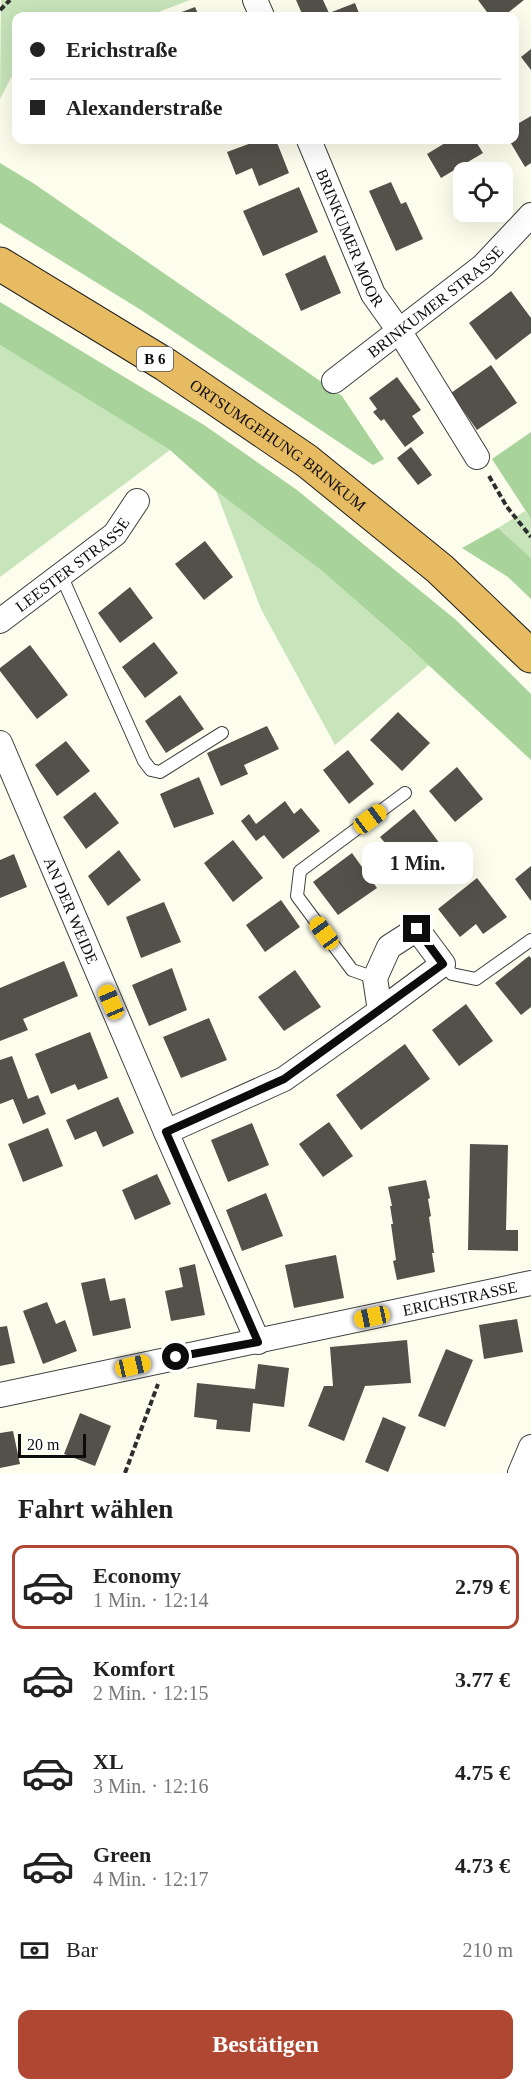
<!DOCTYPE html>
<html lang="de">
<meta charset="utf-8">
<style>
body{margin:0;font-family:"Times New Roman",serif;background:#f2f2f2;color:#222;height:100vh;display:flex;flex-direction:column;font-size:22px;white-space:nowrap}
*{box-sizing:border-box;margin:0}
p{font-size:20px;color:#767676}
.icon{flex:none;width:33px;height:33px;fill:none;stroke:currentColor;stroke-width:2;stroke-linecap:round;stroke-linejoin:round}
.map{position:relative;height:1473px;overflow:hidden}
.sheet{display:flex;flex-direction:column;background:#fff;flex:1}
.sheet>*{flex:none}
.top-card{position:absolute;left:12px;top:12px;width:507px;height:132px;border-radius:12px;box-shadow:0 6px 24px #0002;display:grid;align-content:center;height:132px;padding:0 18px;background:#fff}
.controls{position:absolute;left:453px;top:162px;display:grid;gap:12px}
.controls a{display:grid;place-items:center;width:60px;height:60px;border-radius:12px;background:#fff;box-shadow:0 6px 24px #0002;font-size:30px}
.scale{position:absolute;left:18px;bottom:15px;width:68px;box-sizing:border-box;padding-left:6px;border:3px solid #0c0c0c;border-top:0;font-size:16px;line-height:21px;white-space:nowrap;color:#0c0c0c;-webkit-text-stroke:4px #fff;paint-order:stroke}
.end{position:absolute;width:27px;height:27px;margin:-14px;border:8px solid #0c0c0c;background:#fff;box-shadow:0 0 0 3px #fff}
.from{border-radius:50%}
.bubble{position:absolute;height:42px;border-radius:12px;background:#fff;box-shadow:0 6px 24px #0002;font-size:20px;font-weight:700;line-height:42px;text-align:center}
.car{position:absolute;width:18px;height:36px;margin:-18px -9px;border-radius:8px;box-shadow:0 0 4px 2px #0007;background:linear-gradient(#f5c518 24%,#345 0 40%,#f5c518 0 76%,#345 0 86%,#f5c518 0)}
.top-card b{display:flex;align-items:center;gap:21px;height:57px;font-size:22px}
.top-card b+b{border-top:2px solid #e0e0e0}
.top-card i{width:15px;height:15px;background:#222}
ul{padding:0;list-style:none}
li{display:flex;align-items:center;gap:18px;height:84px;margin:0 12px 9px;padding:0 6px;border:3px solid transparent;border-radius:12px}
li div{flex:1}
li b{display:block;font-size:22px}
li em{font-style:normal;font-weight:700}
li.current{border-color:#af4732}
li>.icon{width:54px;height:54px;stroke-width:1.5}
h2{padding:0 18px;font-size:27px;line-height:72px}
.pay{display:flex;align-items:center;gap:15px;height:66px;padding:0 18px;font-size:22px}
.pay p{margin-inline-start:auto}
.button{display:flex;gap:12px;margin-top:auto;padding:12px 18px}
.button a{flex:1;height:69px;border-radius:12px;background:#af4732;color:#fff;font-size:24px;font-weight:700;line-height:69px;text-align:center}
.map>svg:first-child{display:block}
.green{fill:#c7e4ba}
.forest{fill:#a8d39b}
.building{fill:#54504a}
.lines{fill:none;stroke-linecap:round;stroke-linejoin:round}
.lane-casing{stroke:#3f3f3f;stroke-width:14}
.street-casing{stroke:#3f3f3f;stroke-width:26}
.highway-casing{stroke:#1d1d1d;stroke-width:35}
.path{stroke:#2e2e2e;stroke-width:4;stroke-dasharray:6 3;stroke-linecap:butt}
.lane{stroke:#fff;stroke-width:12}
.street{stroke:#fff;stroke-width:24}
.highway{stroke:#e6bb62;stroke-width:33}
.route{stroke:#0c0c0c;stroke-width:8}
.labels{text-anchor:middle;stroke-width:6;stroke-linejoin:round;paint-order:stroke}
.shield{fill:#fff;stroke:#555;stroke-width:1.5}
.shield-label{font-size:15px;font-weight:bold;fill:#0c0c0c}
.street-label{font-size:16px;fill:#0c0c0c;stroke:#fff}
</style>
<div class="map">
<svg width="531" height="1473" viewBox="0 0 531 1473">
<rect width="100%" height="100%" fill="#fdfded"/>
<path class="green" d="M1,0h189l-42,16h-132v52l-16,31z
M0,345l170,105 -170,127z
M216,491l106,80 107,94 -94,80 -74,-136z
M525,511l6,8v39l-33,-30z"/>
<path class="forest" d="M0,163l33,20 309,213 42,63 -11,6 -232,-155 -141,-87z
M0,302l204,123 93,65 159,130 75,74v66l-121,-112 -88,-77 -106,-80 -46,-41 -170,-105z
M531,432v87l-39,-60z
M498,528l33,30v41l-23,-22 -46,-29z"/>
<path class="building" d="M296,0h27l6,13 26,-10 5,13h-57z
M478,0h46l-20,16h-14z
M195,7l4,9h-28z
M531,49v21l-10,-13z
M531,116v47l-6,4 -16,-27h5v-14z
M259,140h17l13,33 -30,13 -7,-18 -16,7 -9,-23z
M450,140h25l8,13 -42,25 -14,-24z
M391,182l10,22 5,-2 17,37 -27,12 -27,-60z
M299,187l19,45 -55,24 -20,-45z
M325,255l16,38 -40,18 -16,-37z
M511,291l20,27v15l-35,27 -27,-37z
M491,365l26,38 -40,27 -26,-37z
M397,377l24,33 -9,6 12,17 -19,14 -21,-28 -3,2 -8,-9 4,-3 -8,-11z
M411,447l21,28 -14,10 -21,-27z
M205,541l28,36 -29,23 -29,-36z
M130,587l23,31 -33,25 -22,-30z
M154,642l24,31 -33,25 -23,-31z
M30,645l38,50 -31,24 -37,-48v-3z
M180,695l24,34 -38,24 -21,-32z
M398,712l32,31 -28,28 -32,-31z
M267,726l12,23 -35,16 4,9 -27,12 -14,-33z
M66,741l24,30 -33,25 -22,-31z
M348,750l26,34 -25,20 -26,-34z
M457,767l26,32 -28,23 -26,-31z
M199,777l15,37 -40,14 -14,-34z
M95,792l24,31 -33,26 -23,-32z
M285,801l9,13 7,-6 19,23 -37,28 -19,-24 -8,6 -15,-20 8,-7 7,10z
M414,809l26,35 -33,25 -27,-32z
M233,840l30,38 -30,24 -29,-39z
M119,850l22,30 -33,26 -20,-30z
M352,853l25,35 -39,27 -25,-33z
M14,854l13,33 -27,11v-38z
M531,866v35l-16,-22z
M477,878l30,39 -24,17 -7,-10 -16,13 -22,-28z
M281,900l19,27 -35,25 -19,-27z
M164,902l17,40 -40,16 -15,-41z
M529,956l2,2v49l-10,8 -26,-32z
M64,961l14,35 -55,23 5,11 -28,11v-53z
M172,968l15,42 -38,16 -17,-41z
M295,970l26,37 -37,24 -26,-34z
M466,1004l27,37 -34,25 -27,-36z
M209,1018l18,42 -46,18 -18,-41z
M90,1032l18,46 -30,12 -3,-6 -24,10 -16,-40z
M405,1044l25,35 -69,51 -25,-35z
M12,1056l16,43 10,-4 8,19 -23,10 -10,-25 -13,5v-44z
M118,1097l16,36 -31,14 -7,-16 -21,9 -9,-20z
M329,1122l24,34 -30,21 -24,-33z
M252,1123l17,42 -41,17 -17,-42z
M48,1128l15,38 -40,16 -15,-38z
M470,1144l38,1 -2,85h12v21l-50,-1z
M157,1174l14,30 -36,16 -13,-30z
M426,1180l4,18 -2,1 3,17 -2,1 5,36h-2l3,19 -38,8 -4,-19 3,-1 -5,-36h2l-3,-18h2l-4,-19z
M266,1193l17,43 -41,15 -16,-41z
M336,1255l8,43 -50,10 -9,-43z
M195,1264l10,51 -34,6 -6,-30 18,-4 -4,-19z
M105,1278l5,23 15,-3 6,30 -38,8 -12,-53z
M47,1302l9,22 9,-4 12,31 -34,13 -20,-53z
M517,1319l6,33 -39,7 -5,-34z
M7,1326l8,37 -15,3v-39z
M407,1340l4,43 -46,3 -21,55 -36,-15 16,-40h9l-3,-39z
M446,1349l27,11 -28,67 -27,-11z
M258,1364l31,4 -5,39 -31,-4 -3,29 -34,-3 1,-9 -23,-3 3,-34 58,6z
M80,1413l31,13 -16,40 -31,-12z
M383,1417l23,10 -18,45 -23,-10z
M13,1431l7,33 -20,4v-35z"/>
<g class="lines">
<defs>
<path id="lane" d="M61,575l83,186 7,9 9,2 62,-39
M443,964l9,10 24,5 55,-39
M375,978l-23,-8 -55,-74 3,-25 105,-78"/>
<g id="street">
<path d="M255,0l7,16"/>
<path id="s1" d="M309,140l64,154 27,38 77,125"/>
<path id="s2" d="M334,381l149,-115 48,-51"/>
<path id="s3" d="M0,621l115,-87 22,-33"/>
<path id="s4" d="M0,743l166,389 92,210"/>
<path d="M166,1132l118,-53 96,-68 -5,-33 14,-31 28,-18 26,35 -63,47"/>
<path id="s5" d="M0,1395l531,-112"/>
<path d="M520,1473l11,-26"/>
</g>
<g id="highway">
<path id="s6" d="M0,264l166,101 141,96 133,108 91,87"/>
</g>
</defs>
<use href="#lane" class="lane-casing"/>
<use href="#street" class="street-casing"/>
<use href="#highway" class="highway-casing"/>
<path class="path" d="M0,10l10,-10
M489,476l18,31 24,30
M125,1473l33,-89"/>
<use href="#lane" class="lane"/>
<use href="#street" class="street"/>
<use href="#highway" class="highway"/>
</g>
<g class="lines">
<path class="route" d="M176,1357l82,-15 -92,-210 118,-53 159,-115 -26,-35"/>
</g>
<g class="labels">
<rect class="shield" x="137" y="347" width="36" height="24" rx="4.5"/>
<g class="shield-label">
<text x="155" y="364">B 6</text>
</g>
<g class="street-label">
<text dy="6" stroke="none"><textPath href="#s1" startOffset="106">BRINKUMER MOOR</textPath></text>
<text dy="6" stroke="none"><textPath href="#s2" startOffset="129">BRINKUMER STRASSE</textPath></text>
<text dy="6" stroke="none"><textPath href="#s6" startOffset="332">ORTSUMGEHUNG BRINKUM</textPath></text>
<text dy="6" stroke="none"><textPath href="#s3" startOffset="92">LEESTER STRASSE</textPath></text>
<text dy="6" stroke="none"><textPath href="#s4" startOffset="182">AN DER WEIDE</textPath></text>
<text dy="6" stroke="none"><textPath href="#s5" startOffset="470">ERICHSTRASSE</textPath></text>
</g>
</g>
</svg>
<div class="controls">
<a><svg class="icon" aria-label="locate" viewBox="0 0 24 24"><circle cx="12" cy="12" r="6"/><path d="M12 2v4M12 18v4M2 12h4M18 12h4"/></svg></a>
</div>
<div class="scale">20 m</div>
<i class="end from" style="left:176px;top:1357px"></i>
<i class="end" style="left:417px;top:929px"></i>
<div class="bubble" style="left:362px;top:842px;width:111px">1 Min.</div>
<i class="car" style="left:370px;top:819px;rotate:53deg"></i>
<i class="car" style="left:324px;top:933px;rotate:324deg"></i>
<i class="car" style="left:111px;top:1002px;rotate:337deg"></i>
<i class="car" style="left:372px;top:1317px;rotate:258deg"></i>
<i class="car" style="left:133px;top:1366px;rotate:77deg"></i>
<div class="top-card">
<b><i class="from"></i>Erichstraße</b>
<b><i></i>Alexanderstraße</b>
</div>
</div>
<section class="sheet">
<h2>Fahrt wählen</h2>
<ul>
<li class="current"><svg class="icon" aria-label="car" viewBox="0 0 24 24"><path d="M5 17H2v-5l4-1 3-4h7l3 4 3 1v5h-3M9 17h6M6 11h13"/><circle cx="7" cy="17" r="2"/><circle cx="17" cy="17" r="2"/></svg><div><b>Economy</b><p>1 Min. · 12:14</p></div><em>2.79 €</em></li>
<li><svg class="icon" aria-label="car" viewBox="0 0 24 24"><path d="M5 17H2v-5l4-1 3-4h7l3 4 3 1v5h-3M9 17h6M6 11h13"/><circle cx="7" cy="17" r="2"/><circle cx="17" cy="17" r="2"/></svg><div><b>Komfort</b><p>2 Min. · 12:15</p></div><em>3.77 €</em></li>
<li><svg class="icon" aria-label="car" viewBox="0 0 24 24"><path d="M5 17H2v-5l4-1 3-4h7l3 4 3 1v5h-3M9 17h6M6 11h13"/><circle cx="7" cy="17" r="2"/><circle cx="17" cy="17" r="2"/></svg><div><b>XL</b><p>3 Min. · 12:16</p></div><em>4.75 €</em></li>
<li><svg class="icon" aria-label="car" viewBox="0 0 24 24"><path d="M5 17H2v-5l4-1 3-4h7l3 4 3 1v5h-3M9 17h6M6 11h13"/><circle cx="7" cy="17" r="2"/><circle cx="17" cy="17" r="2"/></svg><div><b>Green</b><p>4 Min. · 12:17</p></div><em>4.73 €</em></li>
</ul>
<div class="pay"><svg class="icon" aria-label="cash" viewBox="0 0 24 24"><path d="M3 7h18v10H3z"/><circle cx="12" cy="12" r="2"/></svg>Bar<p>210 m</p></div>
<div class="button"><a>Bestätigen</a></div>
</section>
